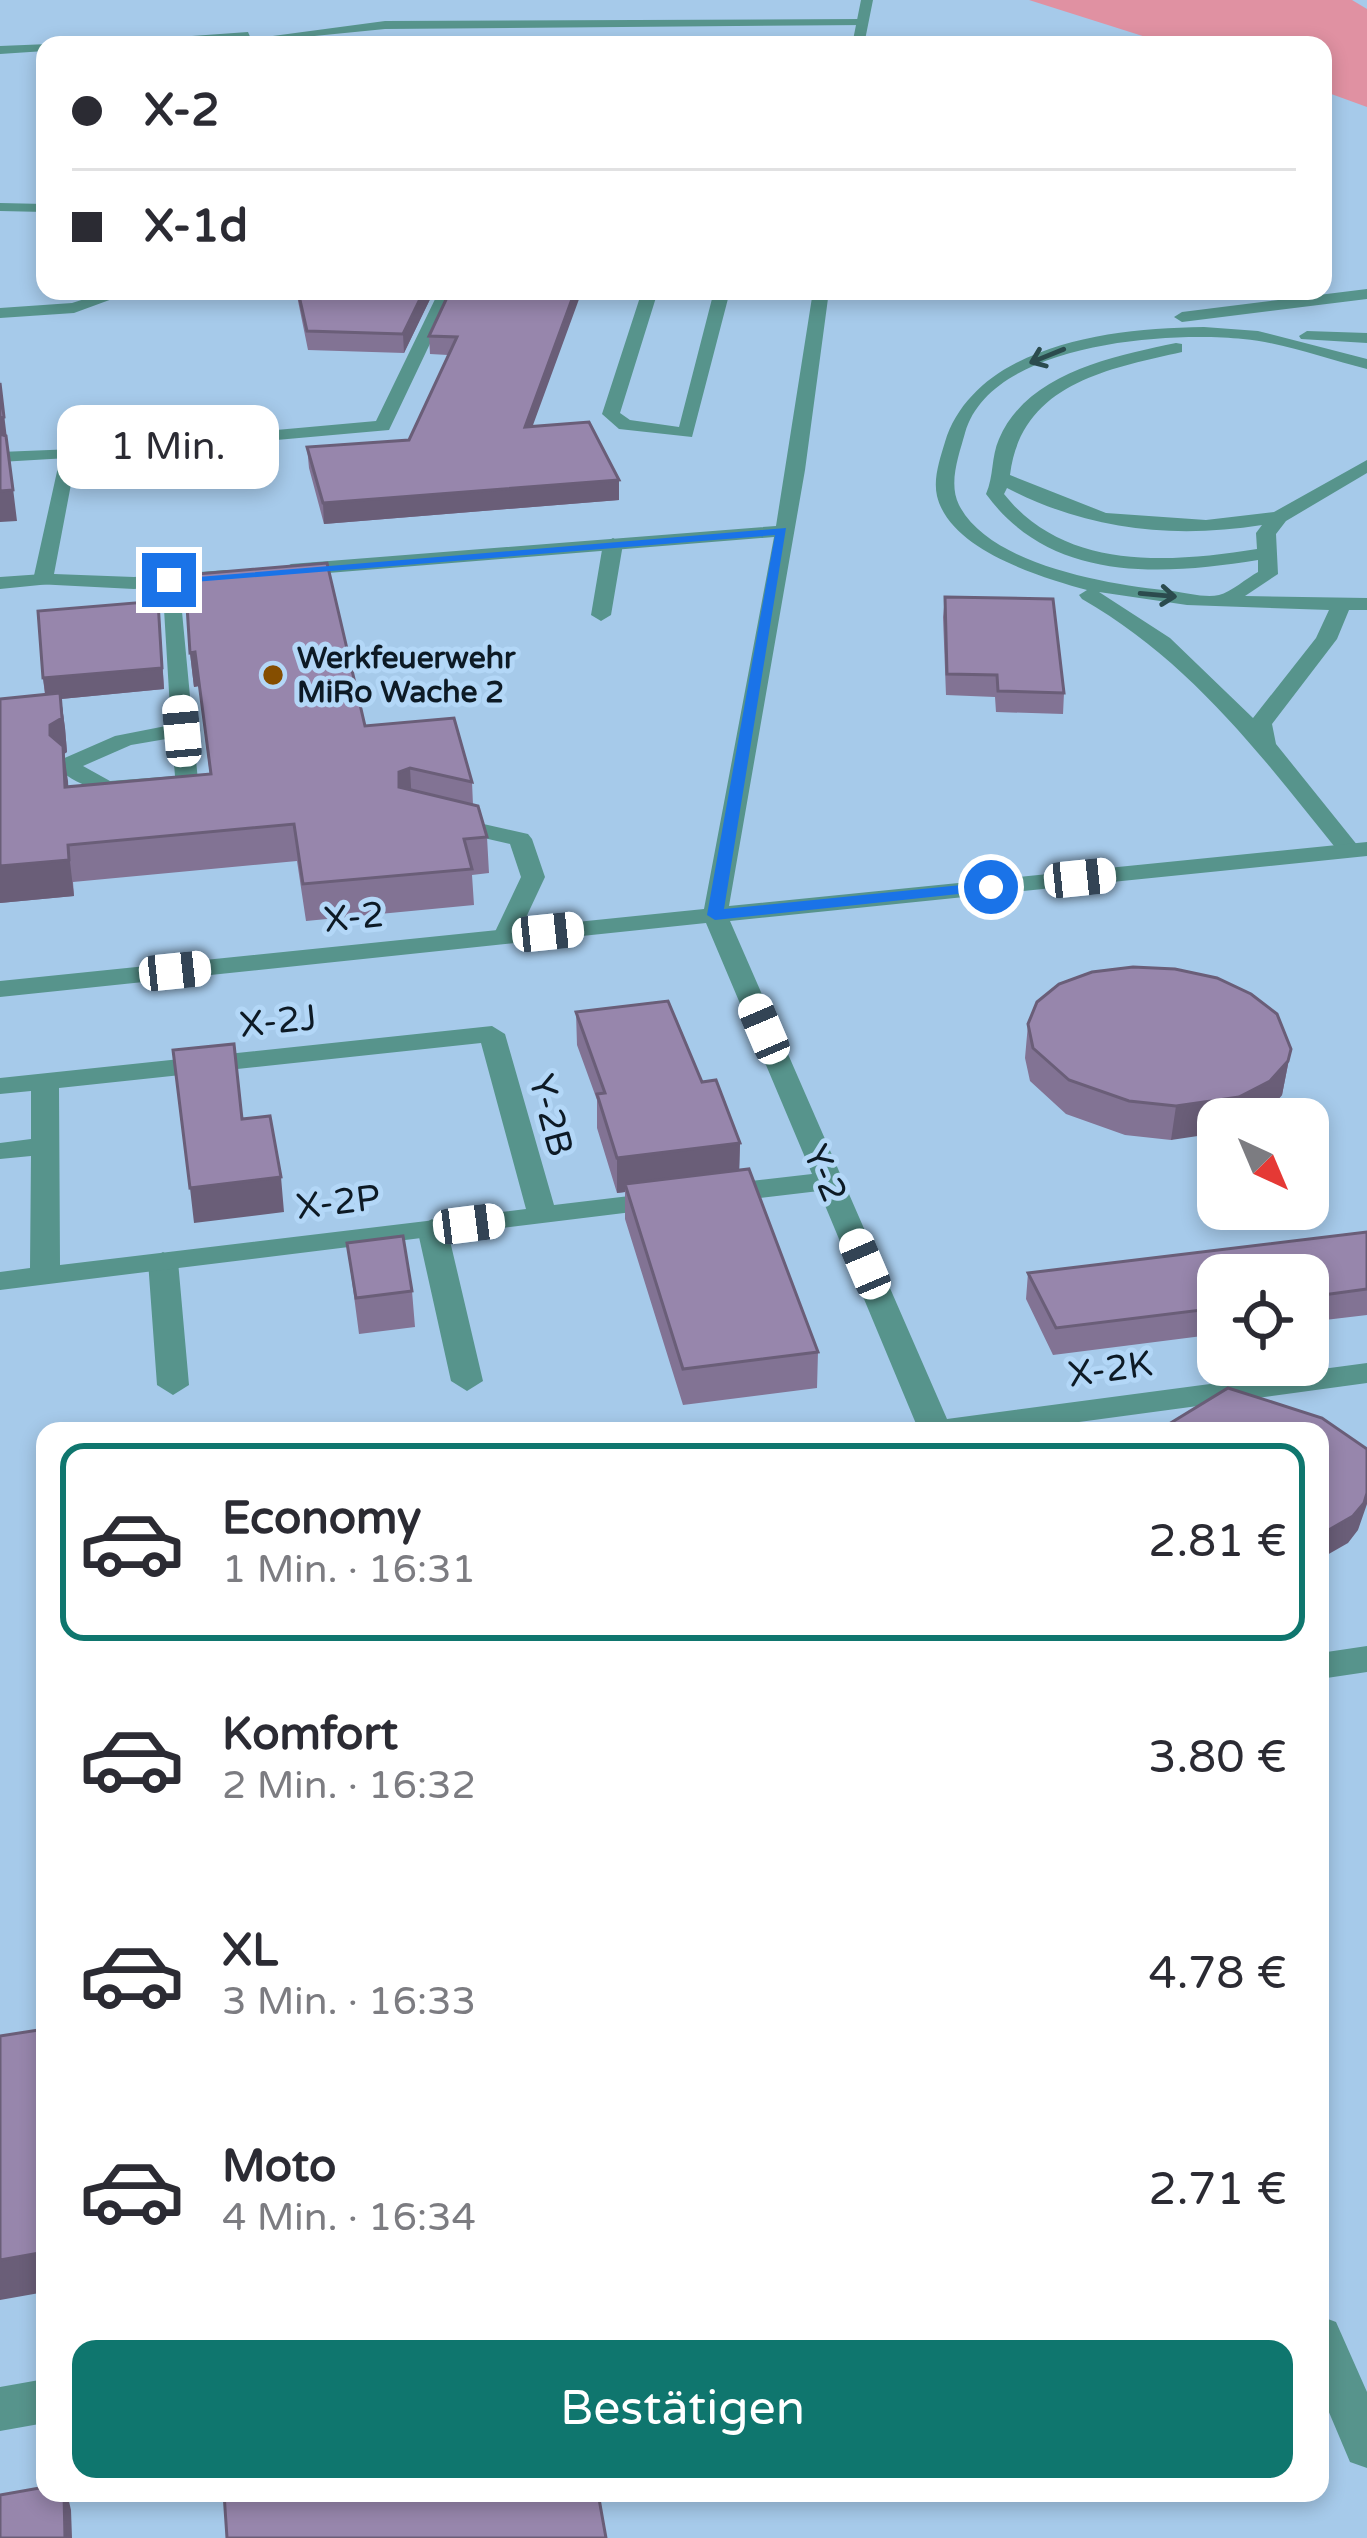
<!DOCTYPE html>
<html lang="de">
<meta charset="utf-8">
<style>
body{margin:0;font-family:"Varela Round",sans-serif;background:#f2f2f3;color:#2b2b33;height:100vh;display:flex;flex-direction:column;font-size:45px;white-space:nowrap}
*{box-sizing:border-box;margin:0}
p{font-size:39px;color:#7c7c81}
.icon{flex:none;width:66px;height:66px;fill:none;stroke:currentColor;stroke-width:2;stroke-linecap:round;stroke-linejoin:round}
.map{position:relative;flex:1;overflow:hidden}
.sheet{position:absolute;left:36px;top:1422px;width:1293px;height:1080px;display:flex;flex-direction:column;background:#fff;border-radius:24px;box-shadow:0 6px 18px #0003}
.sheet>*{flex:none}
.top-card{position:absolute;left:36px;top:36px;width:1296px;height:264px;border-radius:24px;box-shadow:0 6px 18px #0003;display:grid;align-content:center;height:264px;padding:0 36px;background:#fff}
.needle{width:78px;rotate:136deg}
.tools{position:absolute;left:1197px;top:1098px;display:grid;gap:24px}
.tools a{display:grid;place-items:center;width:132px;height:132px;border-radius:24px;background:#fff;box-shadow:0 6px 18px #0003;font-size:60px}
.end{position:absolute;width:54px;height:54px;margin:-27px;border:15px solid #1a73e8;background:#fff;box-shadow:0 0 0 6px #fff}
.from{border-radius:50%}
.bubble{position:absolute;height:84px;border-radius:24px;background:#fff;box-shadow:0 6px 18px #0003;font-size:39px;font-weight:600;line-height:84px;text-align:center}
.car{position:absolute;width:36px;height:72px;margin:-36px -18px;border-radius:15px;box-shadow:0 0 9px 3px #0007;background:linear-gradient(#fff 24%,#345 0 40%,#fff 0 76%,#345 0 86%,#fff 0)}
.top-card b{display:flex;align-items:center;gap:42px;height:114px;font-size:45px}
.top-card b+b{border-top:3px solid #e1e1e2}
.top-card i{width:30px;height:30px;background:#2b2b33}
ul{padding:21px 0 0;list-style:none}
li{display:flex;align-items:center;gap:36px;height:198px;margin:0 24px 18px;padding:0 12px;border:6px solid transparent;border-radius:24px}
li div{flex:1}
li b{display:block;font-size:45px}
li em{font-style:normal;font-weight:600}
li.on{border-color:#0f766e}
li>.icon{width:108px;height:108px;stroke-width:1.5}
.action{display:flex;gap:24px;margin-top:auto;padding:24px 36px}
.action a{flex:1;height:138px;border-radius:24px;background:#0f766e;color:#fff;font-size:48px;font-weight:600;line-height:138px;text-align:center}
.map>svg:first-child{display:block}
.green{fill:#e091a2}
.lines{fill:none;stroke-linecap:round;stroke-linejoin:round}
.lane{fill:#57948c;fill-rule:evenodd}
.street{fill:#57948c;fill-rule:evenodd}
.wall{fill:#827394}
.shaded-wall{fill:#6a5e78}
.building{fill:#9786ac;stroke:#6a5e78;stroke-width:3}
.oneway{stroke:#2b4b4e}
.route{fill:#1a73e8}
.poi-dot{fill:#854e00;stroke:#b3d7f7;stroke-width:4.5}
.labels{text-anchor:middle;stroke-width:10;stroke-linejoin:round;paint-order:stroke}
.far-poi-label{font-size:30px;font-weight:bold;fill:#0d1a25;stroke:#b3d7f7;text-anchor:start}
.street-label{font-size:36px;fill:#0d1a25;stroke:#b3d7f7}
</style>
<div class="map">
<svg width="1367" height="2538" viewBox="0 0 1367 2538">
<rect width="100%" height="100%" fill="#a6caea"/>
<path class="green" d="M1029,0h323l15,9v98l-44,-16v-46h-152z"/>
<g class="lines">
<path class="lane" d="M862,19l4,6 -481,4 -160,16 18,-5 -177,5 182,-13 3,7 134,-18z
M49,44l-4,7 -45,3v-8z
M0,203l45,1v8l-45,-1z
M1367,289v10l-185,23 -8,-5 8,-5z
M110,291h24l-60,22 -74,5v-10l72,-5z
M642,291h16l-38,122 10,7 49,7 35,-136h16l-38,146 -73,-8 -17,-15z
M1204,327l54,4 109,28v10c-41,-10 -82,-26 -124,-30 -76,-8 -253,4 -278,94 -6,22 -17,50 -6,72 31,61 153,80 214,86 13,2 33,7 46,4 12,-3 28,-17 39,-23v-12c-99,16 -208,22 -272,-66 8,-18 5,-37 13,-55 28,-66 115,-83 177,-96l6,1v8c-75,17 -161,32 -172,123l96,38 100,7 68,-8 93,-52v13l-81,48 -10,13 2,40 -33,22 122,2v12h-18l-12,29 -65,85 4,20 82,102v10h-16c-78,-97 -150,-194 -260,-257l-3,-4 8,-5c-47,-13 -137,-40 -150,-94 -4,-18 3,-37 8,-54 10,-35 39,-63 71,-79 58,-29 124,-35 188,-36zM1007,488c81,42 166,51 255,37l-6,8 1,16c-88,14 -192,22 -253,-55zM1099,592l88,13 142,5 -13,28 -63,80 -83,-80z
M1307,331l60,2v10l-66,-4 -2,-3z
M74,449v8l-6,1 -68,4v-10z
M613,538l10,6 -12,71 -10,6 -10,-6 12,-71z
M43,574l7,2v8l-50,5v-12z
M162,576l17,4 19,201c-33,27 -107,17 -138,-11v-10l55,-24 56,-11zM172,738l3,38 -65,5 -27,-15 48,-21z
M448,816l80,18 4,5 13,38 -30,64h-18l-4,-5 28,-59 -11,-33 -70,-16 -4,-5z
M432,1219l15,9 36,153 -16,10 -16,-10 -34,-153z
M163,1252l15,9 11,124 -16,10 -16,-10 -9,-124z"/>
<path class="street" d="M861,0h12l-9,45h-12z
M439,291h16l-66,139 -313,28 -22,116 80,3 92,-7 10,6 -3,4 -99,9 -98,-5 -3,-4 29,-131 314,-28z
M813,291h16l-24,179 -76,436 638,-64v14l-637,65 217,498 420,-56v20l-354,48h-94l-100,-240 -103,12 -14,-9 14,-9 96,-11 -106,-251 -706,74v-16l704,-72 70,-372 -483,39 -10,-6 10,-6 485,-38z
M492,1026l13,8 49,171 109,-13 15,9 -5,6 -673,83v-18l30,-4 1,-112 -31,3v-16l31,-4v-48l-31,3v-16zM481,1043l45,166 -466,56 -1,-177z
M1367,1646v26l-47,7v-26z
M1320,2316l16,6 31,70v76l-17,-6 -30,-71z
M45,2379v44l-45,8v-44z"/>
</g>
<path class="wall" d="M296,291h138l-30,62 -96,-3z
M450,291l83,135 86,74 -295,24 -15,-56 -2,-21 102,-7 39,-85 -18,-1 -1,-18z
M945,597l119,96 -1,21 -67,-2 -1,-15 -49,-2 -3,-78z
M160,621l4,68 -103,10 4,29 2,24 -3,2 4,33 142,-12 -11,-89 -5,1 -4,-34 175,73 107,56 1,23 14,32 2,36 -17,2 2,30 -168,16 -9,-60 -224,21 1,14 -74,7v-204l45,-4 -2,-17z
M576,1012l126,70 38,61 -1,27 79,182 -1,36 -134,17 -58,-186v-27l-8,1 -20,-65v-28l-20,-55z
M1028,1024l263,25 -9,46 -17,20 -8,4h-39l-47,21 -46,-5 -59,-21 -36,-33 -5,-23z
M1367,1232v83l-59,7v-47h-90v59l-165,21 -27,-56 2,-26z
M347,1243l65,48 3,36 -56,7z"/>
<path class="shaded-wall" d="M424,291h10l-30,62 -1,-19z
M575,291h7l-57,156v-20z
M0,381l17,140 -17,1z
M619,480v20l-295,24 -1,-21z
M158,601l6,88 -103,10 4,29 2,24 -3,2 4,27 2,42 -14,-53 -13,-92z
M195,652l4,34 -5,1 -4,-34z
M410,768l2,36 -11,19 -2,-51z
M68,845l6,51 -74,7v-37z
M1291,1049l-9,46 -17,20 -8,4h-39v14l-47,7 5,-34z
M740,1143l-1,35 -114,6v8l-8,1v-35z
M281,1177l3,35 -90,11 -4,-35z
M1367,1493v11l-9,26 -10,13 -28,16 1,-24z
M45,2252v40l-45,8v-40z
M64,2493h3l4,17 1,28h-7z"/>
<path class="building" d="M298,291h126l-21,43 -96,-3z
M450,291h125l-50,136 64,-5 30,58 -296,23 -16,-56 102,-7 48,-103 -28,-1z
M0,383l4,34 -4,1z
M0,434l6,2 7,54 -13,1z
M327,563l38,163 89,-8 18,64 -62,-14 -11,4v15l79,19 9,31 -23,2 8,30 -169,15 -9,-60 -226,21 1,15 -69,6v-167l60,-6 2,25 -12,7v10l13,11 2,41 146,-13 -16,-122 -5,1 -5,-78z
M945,597l108,2 11,94 -66,-2 -1,-16 -50,-1z
M158,601l4,67 -119,10 -5,-67z
M1133,967l42,2 42,9 34,16 26,20 14,35 -3,12 -18,20 -31,16 -63,9 -47,-5 -60,-21 -36,-32 -5,-24 9,-22 22,-18 33,-12z
M668,1001l34,81 14,-2 24,63 -123,15 -20,-64 8,-1 -29,-81z
M234,1044l8,75 28,-3 11,61 -91,11 -17,-138z
M749,1169l69,183 -135,17 -58,-185z
M1367,1232v57l-59,8v-22h-90v33l-162,20 -28,-55z
M403,1236l9,55 -56,7 -9,-55z
M1228,1388l94,30 45,31v44l-3,10 -11,13 -33,19v-104h-158l2,-4z
M45,2029v223l-45,8v-224z
M45,2487v6h19l1,45h-65v-43z
M224,2493h374l8,45h-379z"/>
<defs><path id="oneway-shaft" d="M-6 0H5M1.5-3L5.5 0L1.5 3" fill="none" stroke-width="1.6" stroke-linecap="round" stroke-linejoin="round" transform="scale(3)"/></defs>
<g class="oneway">
<use href="#oneway-shaft" transform="translate(1047 356) rotate(158)"/>
<use href="#oneway-shaft" transform="translate(1158 595) rotate(5)"/>
</g>
<path class="route" d="M786,528l-62,381 267,-27 8,5 -3,3 -281,30 -8,-5 68,-380 -606,49 -7,-4z"/>
<circle class="poi-dot" cx="273" cy="675" r="12"/>
<g class="labels">
<g class="far-poi-label">
<text x="297" y="668">Werkfeuerwehr<tspan x="297" dy="34">MiRo Wache 2</tspan></text>
</g>
<g class="street-label">
<text transform="translate(354 916) rotate(-6)" y="13">X-2</text>
<text transform="translate(278 1020) rotate(-6)" y="13">X-2J</text>
<text transform="translate(552 1115) rotate(75)" y="13">Y-2B</text>
<text transform="translate(826 1173) rotate(67)" y="13">Y-2</text>
<text transform="translate(338 1201) rotate(-7)" y="13">X-2P</text>
<text transform="translate(1110 1368) rotate(-8)" y="13">X-2K</text>
</g>
</g>
</svg>
<div class="tools">
<a><svg class="needle" viewBox="-14 -14 28 28"><path d="M0-13l5 13h-10z" fill="#e53935"/><path d="M0 13l5-13h-10z" fill="#7c7c81"/></svg></a>
<a><svg class="icon" aria-label="locate" viewBox="0 0 24 24"><circle cx="12" cy="12" r="6"/><path d="M12 2v4M12 18v4M2 12h4M18 12h4"/></svg></a>
</div>
<i class="end from" style="left:991px;top:887px"></i>
<i class="end" style="left:169px;top:580px"></i>
<div class="bubble" style="left:57px;top:405px;width:222px">1 Min.</div>
<i class="car" style="left:182px;top:731px;rotate:355deg"></i>
<i class="car" style="left:1080px;top:878px;rotate:84deg"></i>
<i class="car" style="left:548px;top:932px;rotate:84deg"></i>
<i class="car" style="left:175px;top:971px;rotate:84deg"></i>
<i class="car" style="left:764px;top:1029px;rotate:337deg"></i>
<i class="car" style="left:469px;top:1224px;rotate:83deg"></i>
<i class="car" style="left:865px;top:1264px;rotate:337deg"></i>
<div class="top-card">
<b><i class="from"></i>X-2</b>
<b><i></i>X-1d</b>
</div>
<section class="sheet">
<ul>
<li class="on"><svg class="icon" aria-label="car" viewBox="0 0 24 24"><path d="M5 17H2v-5l4-1 3-4h7l3 4 3 1v5h-3M9 17h6M6 11h13"/><circle cx="7" cy="17" r="2"/><circle cx="17" cy="17" r="2"/></svg><div><b>Economy</b><p>1 Min. · 16:31</p></div><em>2.81 €</em></li>
<li><svg class="icon" aria-label="car" viewBox="0 0 24 24"><path d="M5 17H2v-5l4-1 3-4h7l3 4 3 1v5h-3M9 17h6M6 11h13"/><circle cx="7" cy="17" r="2"/><circle cx="17" cy="17" r="2"/></svg><div><b>Komfort</b><p>2 Min. · 16:32</p></div><em>3.80 €</em></li>
<li><svg class="icon" aria-label="car" viewBox="0 0 24 24"><path d="M5 17H2v-5l4-1 3-4h7l3 4 3 1v5h-3M9 17h6M6 11h13"/><circle cx="7" cy="17" r="2"/><circle cx="17" cy="17" r="2"/></svg><div><b>XL</b><p>3 Min. · 16:33</p></div><em>4.78 €</em></li>
<li><svg class="icon" aria-label="car" viewBox="0 0 24 24"><path d="M5 17H2v-5l4-1 3-4h7l3 4 3 1v5h-3M9 17h6M6 11h13"/><circle cx="7" cy="17" r="2"/><circle cx="17" cy="17" r="2"/></svg><div><b>Moto</b><p>4 Min. · 16:34</p></div><em>2.71 €</em></li>
</ul>
<div class="action"><a>Bestätigen</a></div>
</section>
</div>
